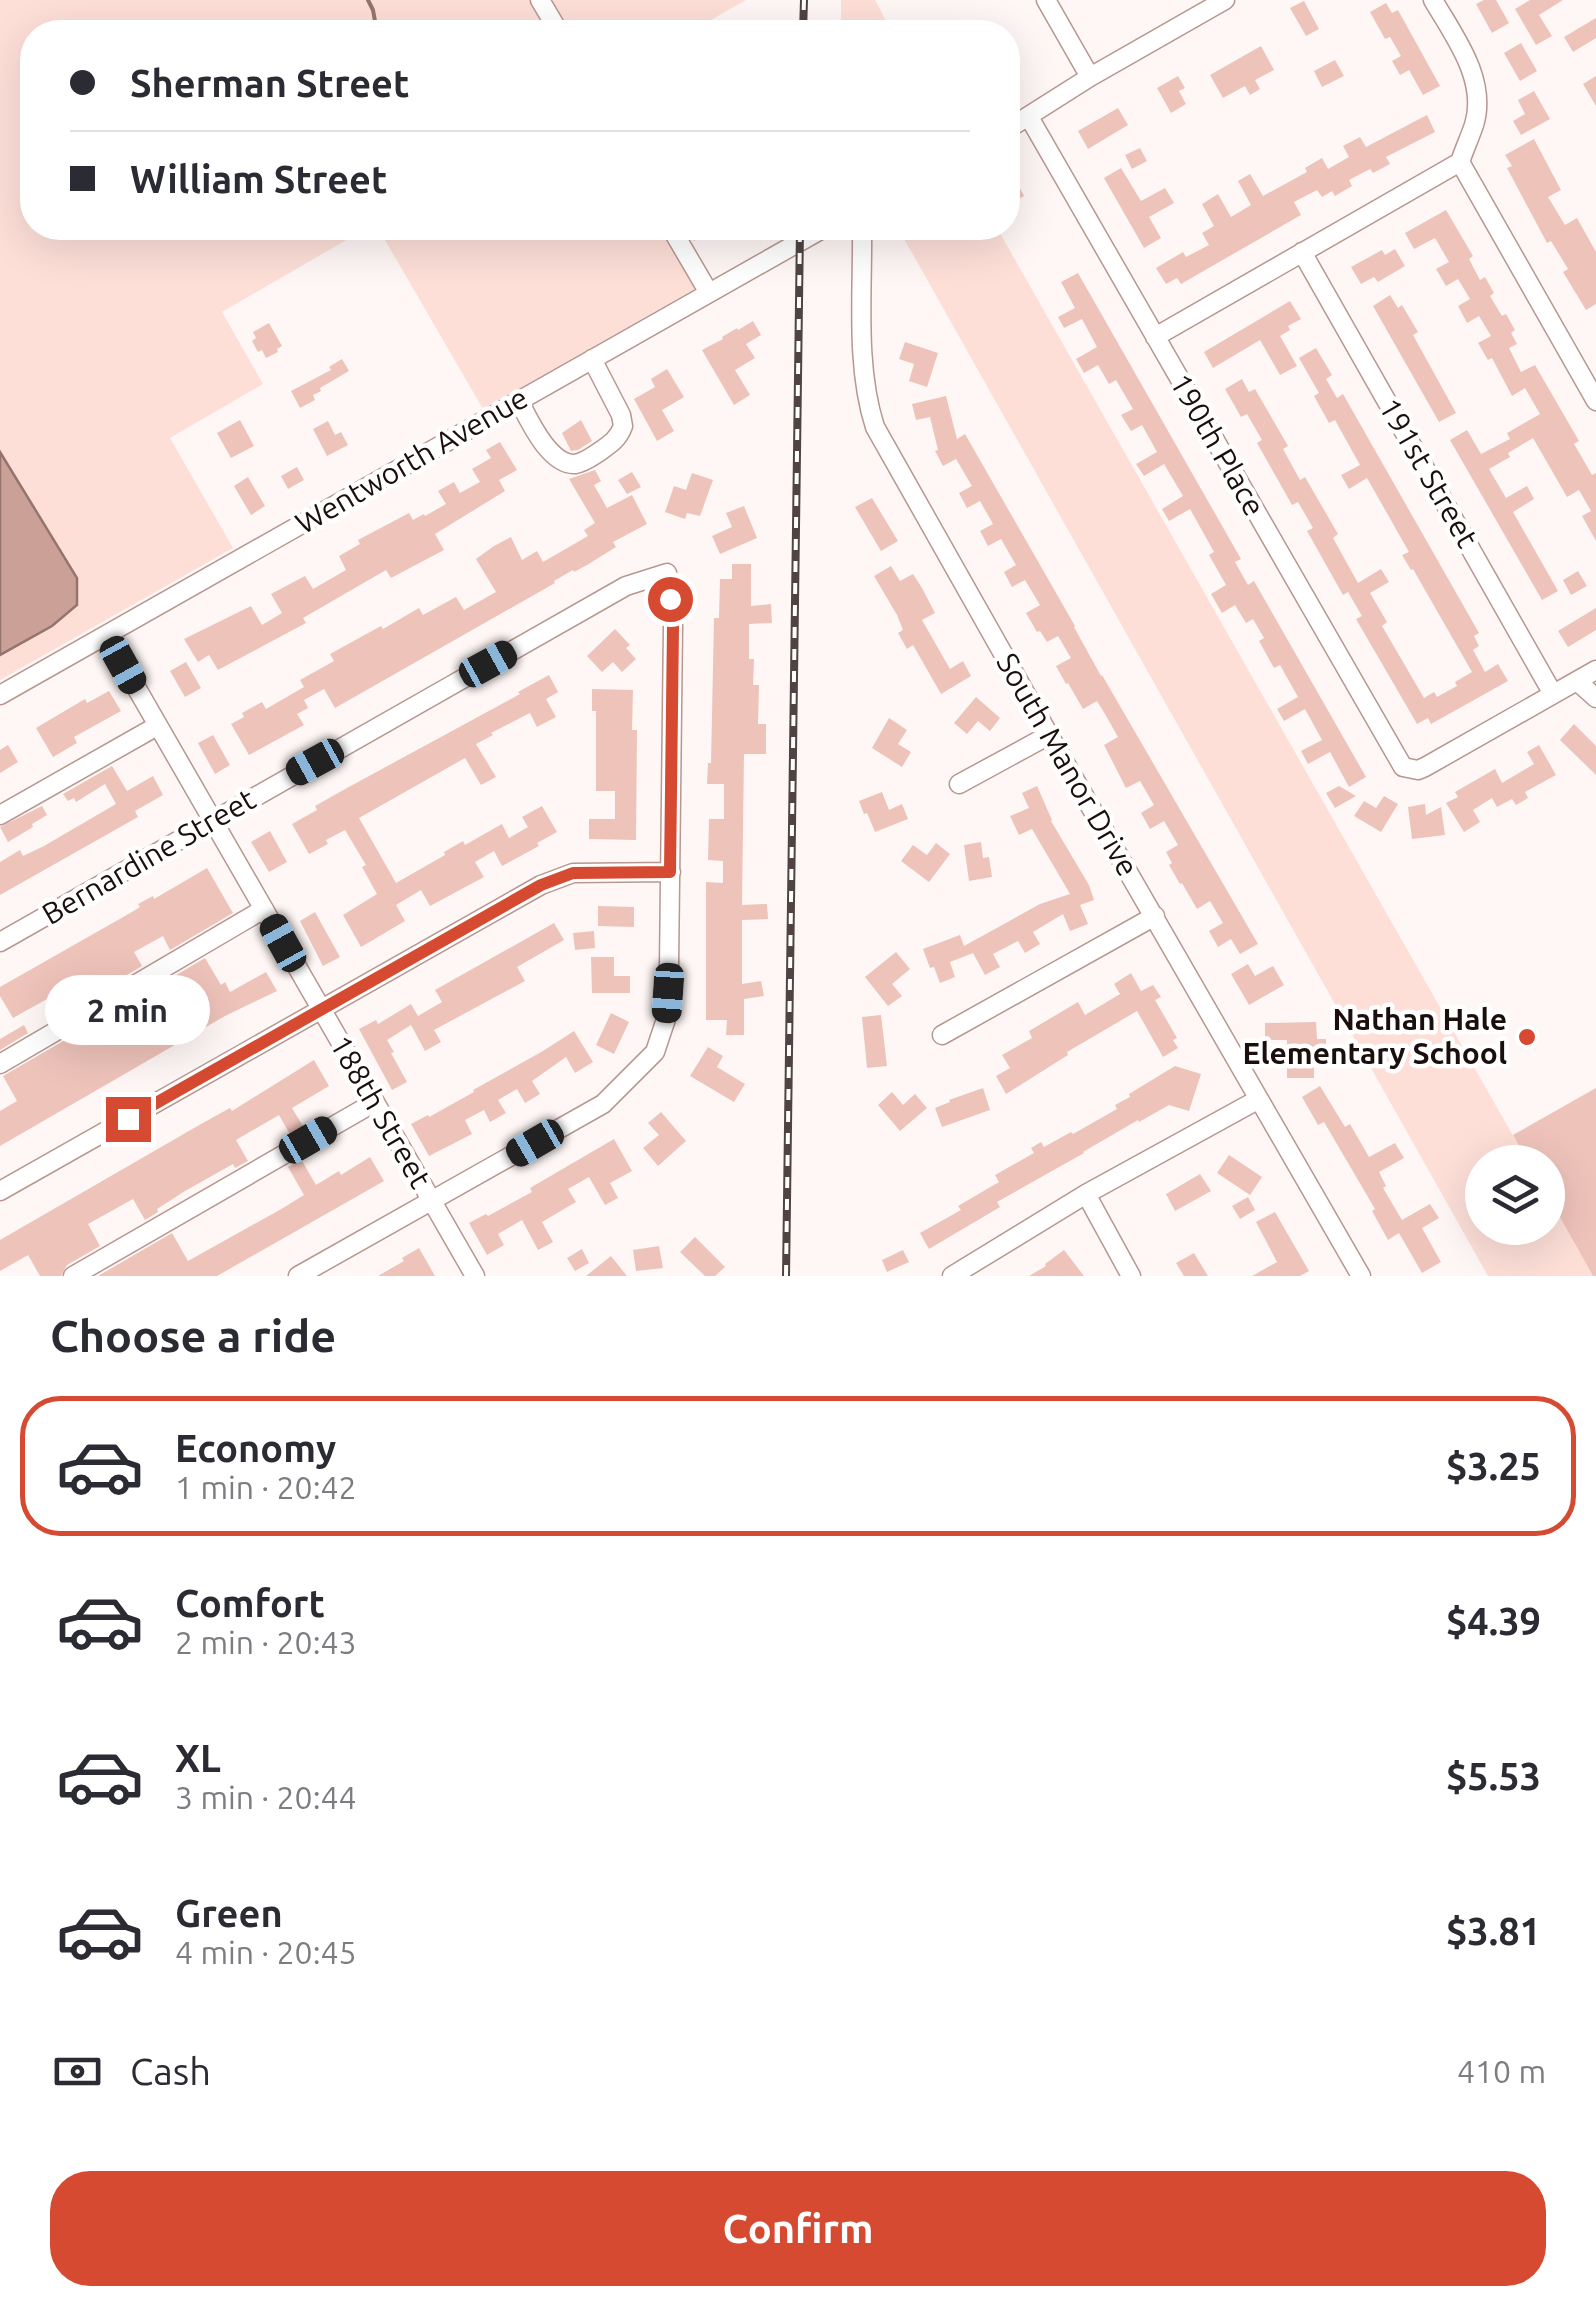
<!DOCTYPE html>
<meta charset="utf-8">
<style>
body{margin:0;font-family:Ubuntu,sans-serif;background:#f7f7f7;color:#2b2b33;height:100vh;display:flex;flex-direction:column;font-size:38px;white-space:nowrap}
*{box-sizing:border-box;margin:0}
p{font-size:32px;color:#7c7c81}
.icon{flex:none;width:55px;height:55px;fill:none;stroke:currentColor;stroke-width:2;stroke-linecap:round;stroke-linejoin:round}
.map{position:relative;height:1276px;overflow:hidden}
.side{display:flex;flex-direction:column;background:#fff;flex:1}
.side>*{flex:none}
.banner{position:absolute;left:20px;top:20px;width:1000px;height:220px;border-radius:40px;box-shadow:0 10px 40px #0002;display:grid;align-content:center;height:220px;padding:0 50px;background:#fff}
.controls{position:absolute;left:1465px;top:1145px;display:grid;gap:20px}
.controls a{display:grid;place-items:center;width:100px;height:100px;border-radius:50%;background:#fff;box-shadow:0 10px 40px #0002;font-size:50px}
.end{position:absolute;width:45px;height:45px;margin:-22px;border:12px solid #d54a30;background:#fff;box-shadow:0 0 0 5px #fff}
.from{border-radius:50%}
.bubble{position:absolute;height:70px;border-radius:35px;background:#fff;box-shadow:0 10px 40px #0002;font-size:32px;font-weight:700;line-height:70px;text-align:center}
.car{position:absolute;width:30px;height:60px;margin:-30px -15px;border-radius:12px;box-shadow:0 0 8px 2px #0007;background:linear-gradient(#222 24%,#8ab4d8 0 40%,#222 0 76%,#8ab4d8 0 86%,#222 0)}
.banner b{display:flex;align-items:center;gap:35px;height:95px;font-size:38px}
.banner b+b{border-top:2px solid #e1e1e2}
.banner i{width:25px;height:25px;background:#2b2b33}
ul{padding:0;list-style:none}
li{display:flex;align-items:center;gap:30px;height:140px;margin:0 20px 15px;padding:0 30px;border:5px solid transparent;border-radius:40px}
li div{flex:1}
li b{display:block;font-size:38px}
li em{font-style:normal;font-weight:700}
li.current{border-color:#d54a30}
li>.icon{width:90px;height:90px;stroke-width:1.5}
h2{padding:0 50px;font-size:45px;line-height:120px}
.pay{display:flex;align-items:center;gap:25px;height:110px;padding:0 50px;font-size:38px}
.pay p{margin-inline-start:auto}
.cta{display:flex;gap:20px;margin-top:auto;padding:20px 50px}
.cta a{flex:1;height:115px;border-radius:40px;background:#d54a30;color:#fff;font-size:40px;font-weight:700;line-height:115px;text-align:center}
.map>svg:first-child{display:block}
.green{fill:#fddfd8}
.water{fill:#caa097;stroke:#95746e;stroke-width:2.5}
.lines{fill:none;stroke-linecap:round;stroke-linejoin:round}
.stream{stroke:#95746e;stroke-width:4}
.building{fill:#eec3ba}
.minor-casing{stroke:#b79790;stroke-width:21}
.minor{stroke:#fff;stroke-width:18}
.rail-casing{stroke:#4f4442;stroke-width:8}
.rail{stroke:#fff;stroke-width:4;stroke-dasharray:11;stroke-linecap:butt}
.route{stroke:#d54a30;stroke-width:12}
.poi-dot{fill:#d54a30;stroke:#fff;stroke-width:4}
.labels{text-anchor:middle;stroke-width:9;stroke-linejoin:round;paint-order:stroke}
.street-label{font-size:30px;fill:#1a0f0d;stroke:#fff}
.poi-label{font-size:30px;font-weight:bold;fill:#1a0f0d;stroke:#fff;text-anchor:end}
</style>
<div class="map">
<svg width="1596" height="1276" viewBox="0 0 1596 1276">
<rect width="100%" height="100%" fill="#fef7f5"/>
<path class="green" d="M0,0h746l-56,32h-658v196h335l-145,84 41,72 -93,54 63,110 -233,132z
M841,0h34l17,32h-51z
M378,228h283l35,60 -213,121z
M898,228h99l531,934h-46v66h66v-32l45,80h-105z"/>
<path class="water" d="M0,452l77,126v27l-25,21 -52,29z"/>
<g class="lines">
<path class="stream" d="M368,0l5,10 4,22"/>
</g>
<path class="building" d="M1484,0h12l13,23 -17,10 -16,-29z
M1530,0h33l-24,15 13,21 -16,9 -21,-36z
M1304,1l15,28 -13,7 -16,-28z
M1386,3l6,10 6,-3 42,76 -17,9 -14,-25 -9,5 -8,-14 9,-5 -11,-19 -5,2 -15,-27z
M1596,18v20l-23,14 -9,-15z
M1521,43l16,28 -17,10 -16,-28z
M1261,46l13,24 -19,10 5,9 -10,6 -5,-9 -22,12 -13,-23z
M1335,60l9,16 -22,11 -8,-16z
M1178,76l7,12 -6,3 7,13 -15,9 -14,-25z
M1596,76v30l-13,-22z
M1534,91l16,28 -29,16 -8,-14 12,-7 -7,-14z
M1118,108l10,17 -40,24 -10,-18z
M1427,115l8,17 -49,25 4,7 -17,9 -3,-4 -21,11 3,6 -17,10 -3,-5 -10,6 -5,-7 -23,12 7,13 -120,69 -4,-6 -11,6 -10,-16 27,-16 3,5 23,-12 -7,-12 12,-7 -12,-22 16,-10 13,23 20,-12 -13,-24 12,-7 13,22 44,-24 -2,-4 17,-10 6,11 21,-12 -6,-11 17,-9 6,10z
M1534,139l27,51 -13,7 17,28 12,-7 19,34v52l-10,6 -23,-38 5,-3 -17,-28 -4,2 -40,-75 5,-2 -7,-11z
M1140,148l7,13 -15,8 -7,-14z
M1008,165l16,31 -16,9z
M1121,168l20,33 24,-13 9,15 -25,14 12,21 -17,10 -40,-70z
M1446,210l27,46 -4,3 11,21 5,-3 9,16 -4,3 12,20 4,-2 9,16 -4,3 6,11 -8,4 12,24 14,-7 44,76 -5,3 6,10 12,21 4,-2v68l-14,-25 9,-5 -12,-21 -12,7 -34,-59 -25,15 2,4 -21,12 17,29 21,-12 7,13 -21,13 45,79 -16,9 -92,-160 17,-10 14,24 29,-15 -3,-6 33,-19 -15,-26 -13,8 -20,-38 -4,2 -10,-17 13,-7 -12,-20 -12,7 -9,-17 12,-7 -12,-20 -12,7 -10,-17 13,-7 -14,-24 -21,11 -9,-16z
M687,228h34l-27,13z
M1395,249l10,17 -27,16 -4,-5 -13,7 -10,-17 31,-17 3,5z
M1078,273l163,286 -6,3 13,23 6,-4 112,196 -17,10 -19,-35 -22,12 -7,-13 21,-11 -17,-31 -21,12 -7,-12 21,-12 -18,-32 -6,3 -15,-27 5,-3 -11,-19 -7,4 -11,-18 -13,8 -11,-19 15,-9 -17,-30 5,-3 -24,-43 -21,12 -7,-12 21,-13 -19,-32 -20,12 -8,-12 21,-12 -15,-27 -11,6 -10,-16 12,-6 -17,-29 -7,4 -11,-19 -14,8 -8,-14 21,-12 -15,-28 -18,9 -6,-11 17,-9 -14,-26z
M1390,295l8,13 4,-3 16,27 -5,3 43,78 -17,9 -66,-116z
M1290,301l11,18 -13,7 2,4 -10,6 17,30 -17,9 -20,-35 -47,28 -9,-16z
M753,321l8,14 -15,9 9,14 -20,12 15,25 -16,10 -32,-55 21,-11 -1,-2 15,-9 1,2z
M269,323l13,23 -5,3 1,3 -12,6 -4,-8 -4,2 -6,-11 4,-3 -3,-6z
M905,342l33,11 -11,34 -18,-6 5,-17 -15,-5z
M1316,348l16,27 -6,4 11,19 6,-4 136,239 -5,3 5,10 -6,4 12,22 13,-8 10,17 -77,43 -3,-6 -11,6 -61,-105 6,-3 -14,-24 -5,3 -36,-64 6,-3 -15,-26 -6,3 -35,-62 5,-3 -15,-26 -6,3 -16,-28 17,-10 7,13 6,-3 33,57 -5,3 17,31 5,-3 33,57 -5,4 25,45 23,-14 8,13 -19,11 17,29 -5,4 42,72 10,-6 3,5 20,-11 -2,-4 17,-10 -59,-103 -2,1 -9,-15 7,-3 -42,-74 -18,11 -8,-14 19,-10 -25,-45 -6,3 -15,-27 5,-3 -20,-35z
M342,359l7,12 -29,17 1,3 -8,4 2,5 -15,8 -9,-17 40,-21 -2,-3z
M667,369l17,28 -22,13 12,21 -17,10 -23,-42 21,-12 -4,-8z
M946,396l11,43 8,-5 110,192 -1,1 27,49 1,-1 156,269 -18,10 -9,-15 -13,8 -9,-16 14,-8 -13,-22 -13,8 -15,-26 -2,1 -11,-19 3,-2 -6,-11 12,-7 -14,-24 -14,8 -9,-16 13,-8 -14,-24 -14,7 -22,-43 14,-8 -13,-23 -8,-13 -14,8 -15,-26 -2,1 -10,-18 15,-8 -13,-22 -11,6 -7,-11 -3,1 -11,-19 14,-8 -15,-25 -13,7 -8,-15 12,-7 -15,-26 -13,7 -8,-15 13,-7 -13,-23 -13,7 -8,-15 13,-7 -16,-27 -13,7 -8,-15 3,-1 -8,-33 -14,3 -4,-16z
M240,420l14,26 -23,12 -14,-25z
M581,420l11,21 -14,9 -7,1 -9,-18z
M328,421l7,14 6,-3 7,13 -21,11 -14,-27z
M500,442l17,28 -18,10 6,11 -70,43 9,16 -53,28 -5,-8 -83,48 3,5 -88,47 -9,-15 -11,7 -14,-23 67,-33 11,19 20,-12 -11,-19 34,-18 8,13 33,-19 -7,-14 21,-12 -2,-4 51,-27 4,7 11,-6 1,2 21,-12 -8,-13 16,-9 6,11 20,-11 -8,-13 19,-11 -5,-8z
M297,467l7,13 -16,9 -7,-13z
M595,470l6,11 -7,4 13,23 25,-13 15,29 -34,18 3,5 -29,18 -13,7 -1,-2 -19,11 1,2 -220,125 -11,-19 -20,11 4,8 -11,6 7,11 -55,30 -18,-31 13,-7 -2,-4 20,-11 4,7 38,-22 -4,-7 34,-19 -4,-7 51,-28 2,3 36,-21 4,7 33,-18 8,13 32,-18 -20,-33 18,-13 17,-9 11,23 15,-9 6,11 45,-26 -4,-6 11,-7 -26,-44z
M632,472l9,15 -14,7 -9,-14z
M692,473l21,7 -13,36 -13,-3 -2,6 -20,-7 9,-26 12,4z
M248,477l17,29 -14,9 -17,-29z
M872,498l26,43 -17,10 -26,-44z
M744,506l13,32 -37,16 -8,-18 20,-9 -6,-14z
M732,564h19v42l20,-2 1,19 -23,1v35h5l-1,26h6l-1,39h8v30h-22l-2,151 25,-1 1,15 -26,1v64l19,-3 3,15 -20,3v36h-18l1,-15h-21v-138l17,1v-22l-15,-1 1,-41h15v-35h-17l1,-21h3l3,-145h5l1,-39h12z
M891,566l9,15 13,-7 9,14 13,25 -13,7 28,49 13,-8 8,15 -30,18 -28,-49 -6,4 -9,-16 5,-3 -6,-15 -23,-39z
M1578,571l9,15 -16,9 -8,-15z
M1596,608v22l-28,17 -10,-16z
M615,629l15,16 -4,3 10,11 -14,13 -9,-10 -11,10 -15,-16z
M186,662l15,26 -16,9 -15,-26z
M549,675l9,17 -12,7 10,18 -19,10 -7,-14 -39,20 2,2 -17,9 20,33 -15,8 -16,-27 -106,60 37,65 49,-28 -1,-3 19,-11 2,4 37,-21 7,14 19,-11 -6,-10 20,-11 15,26 -20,11 2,3 -37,20 -8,-15 -19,11 9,15 -54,29 -9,-16 -25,15 9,16 -44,26 -18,-32 34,-21 -15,-27 4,-2 -21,-35 -19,10 2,4 -19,10 -17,-30 25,-14 -2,-4 32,-18 173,-94 -2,-2z
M592,689l41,1 -1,40h5l-1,110 -47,-1v-20h26v-28h-19v-80h-4z
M109,691l12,20 -47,26 3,6 -24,14 -17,-29 49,-29 2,4z
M976,697l24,21 -10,13 -12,-10 -11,13 -13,-11z
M889,718l18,12 -9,14 13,8 -9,15 -30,-19z
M1574,724l22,22v29l-36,-35z
M213,735l17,30 -15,9 -17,-31z
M8,745l10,17 -18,11v-23z
M1539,745l17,30 -31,17 3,6 -12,7 -4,-6 -15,8 -5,-9 -19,12 7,12 -16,10 -18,-29 12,-6 -3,-5 40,-23 7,14 32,-19 -7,-12z
M112,766l15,25 26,-15 10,19 -28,16 3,6 -138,78v-33l20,-12 3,6 21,-10 72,-42 -11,-20 -29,18 -2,-4 -6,3 -5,-7z
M1037,786l15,34 -1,1 38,64 5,15 -14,5 8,19 -18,7 -7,-17 -30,18 7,12 -15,9 -7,-12 -25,13 7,13 -15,8 -12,-22 -23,9 5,15 -15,6 -6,-16 -4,1 -7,-19 37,-14 4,11 76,-42 30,-10 -38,-65 -13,6 -9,-19 19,-8 -7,-15z
M1339,786l17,10 -21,12 -9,-15z
M882,792l7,18 13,-6 6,15 -33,13 -8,-19 -3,1 -5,-13z
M1384,796l14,8 -17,28 -27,-16 10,-15 12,7z
M1425,804l1,11 15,-8 4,28 -33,4 -4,-32z
M42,806l5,9 -15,9 1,3 -25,15 -8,-15z
M270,831l17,31 -18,10 -18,-30z
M981,842l2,16 6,-1 3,20 -23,4 -5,-36z
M936,843l14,11 -21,28 -28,-21 12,-16 14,10z
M207,868l26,45 -63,37 -7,-14 -29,16 8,14 -85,50 -10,-17 -34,19 -13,-22v-9l132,-75 8,-5 -2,-3 15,-8 1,3z
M598,906l36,1v20l-36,-1z
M315,912l25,45 -17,9 -23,-45z
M554,923l10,17 -47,27 8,14 -91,49 7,12 -16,9 -14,-26 -24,15 7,12 -3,1 16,29 -15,8 -33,-61 17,-9 2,4 33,-20 7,12 24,-14 -7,-12z
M594,931l1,17 -20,2 -2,-17z
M896,952l14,17 -18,15 10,12 -14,10 -23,-29z
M591,957h23v19h16v17h-38z
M205,958l16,27 4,-3 5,10 36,-20 11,19 -52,25 -225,130v-35l17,-10 -14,-25 100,-58 5,9 45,-26 -5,-9z
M1248,964l7,12 18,-10 11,19 -35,20 -18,-31z
M1131,973l10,18 12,-6 8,12 -6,3 22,38 -4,2 5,8 -15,9 -26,-46 -70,41 1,3 -62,39 -10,-18 14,-8 -8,-13 30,-17 -3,-7 49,-29 7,13 35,-21 -6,-10z
M611,1013l18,9 -15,32 -18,-9z
M881,1015l6,51 -20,2 -5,-51z
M1316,1022l1,17h9v17h-12v22h-27v-38h-22v-17z
M24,1025l4,8 -28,17v-11z
M574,1031l19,31 -18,11 -9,-16 -34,24 8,13 -15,9 -8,-14 -19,11 8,13 -16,9 -6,-12 -19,10 7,14 -43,22 -18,-32 17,-9 1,2 45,-25 -1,-2 70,-39z
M708,1047l15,9 -6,11 28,17 -11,18 -44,-26z
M314,1060l15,26 -37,22 12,20 -13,8 -12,-21 -43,25 12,21 -13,7 -2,-4 -48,27 -28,18 1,3 -13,8 -12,-21 -45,25 12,22 -33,19 -6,11h-21l-12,-21 -28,16v-31l201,-116 29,-16 2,3z
M1175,1066l26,8 -12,37 -20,-6 -30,17 -1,-2 -55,32 1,1 -87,49 3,5 -71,42 -9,-16 41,-23 -3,-4 41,-24 -4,-7 39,-22 -3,-5 10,-6 3,5 27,-15 2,2 44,-25 -2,-4 15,-8 -1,-3z
M1320,1086l25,41 5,-3 19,33 26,-14 9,15 -25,14 7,14 -3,2 19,32 28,-16 9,14 -17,10 19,34 -19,11 -23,-40 -11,7 -16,-29 3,-2 -51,-87 -6,3 -16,-28z
M983,1088l7,22 -48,17 -7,-19 15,-6 -1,-2z
M1596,1088v188h-3l-45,-80v-34h-20l-15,-27z
M892,1092l11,13 12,-11 12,14 -27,23 -22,-26z
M661,1112l25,29 -28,25 -15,-18 16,-13 -11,-12z
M614,1139l18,32 -22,12 8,15 -13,7 -16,-28 -21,12 8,13 -34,20 11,20 -15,8 -16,-30 -24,14 6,11 -17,10 -18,-32 17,-9 2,2 44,-24 -2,-4z
M1229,1155l33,22 -12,18 -33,-22z
M370,1157l14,24 -167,95h-119l74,-43 16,28 95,-53 21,-13 -16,-28 13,-8 15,26 23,-14 2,4z
M1200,1174l11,17 -36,20 -9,-17z
M1248,1197l7,13 -15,9 -8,-13z
M1275,1212l34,59 -9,5h-48l25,-14 -21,-40z
M695,1237l30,30 -10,9h-10l-25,-24z
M659,1246l4,22 -27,3 -3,-21z
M419,1248l16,28h-57l26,-15 -2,-3z
M582,1249l7,14 -14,8 -8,-13z
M903,1250l6,12 -22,10 -5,-12z
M1064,1250l20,26h-55l17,-10 -1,-2z
M1194,1253l14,23h-24l-8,-13z
M611,1256l16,20h-41z"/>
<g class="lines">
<defs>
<path id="minor" d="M540,0l19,32
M1046,0l44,77
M1433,0c21,36 55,80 41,125 -4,12 -10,25 -14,37l136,239
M1029,117l374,650 15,3 7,-3 171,-97
M1008,129l82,-52 135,-77
M671,228l38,65
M862,228c1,64 -7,137 13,199l174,308 312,541
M1302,252l251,442
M1155,337l305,-175
M519,401c10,19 30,64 56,63 7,-1 15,-6 21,-10 13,-9 22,-14 27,-28l-2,-11 -29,-56
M106,635l369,641
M1577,681l19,17
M0,695l824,-467
M959,784l90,-49
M0,815l157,-89
M0,942l626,-356 41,-13 6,53 -4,341 -3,52 -11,33 -52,52 -305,172
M942,1035l213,-119
M0,1064l264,-155
M0,1191l541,-306 32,-12 98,-1
M1086,1194l45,82
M73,1276l302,-174
M952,1276l134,-82 173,-95"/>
</defs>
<use href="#minor" class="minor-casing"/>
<use href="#minor" class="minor"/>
<defs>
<path id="rail" d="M803,32l1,-32
M786,1276l14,-1048"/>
</defs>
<use href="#rail" class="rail-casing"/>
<use href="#rail" class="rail"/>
</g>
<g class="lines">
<path class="route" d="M128,1119l413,-234 32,-12 97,-1 3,-246 -3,-27"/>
</g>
<circle class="poi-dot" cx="1527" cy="1037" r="10"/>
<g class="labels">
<g class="street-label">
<text transform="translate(1217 445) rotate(60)" y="10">190th Place</text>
<text transform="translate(412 461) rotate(-30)" y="10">Wentworth Avenue</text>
<text transform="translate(1428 473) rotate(60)" y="10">191st Street</text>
<text transform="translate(1067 765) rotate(60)" y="10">South Manor Drive</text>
<text transform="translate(149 857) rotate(-30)" y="10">Bernardine Street</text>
<text transform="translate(380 1112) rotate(60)" y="10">188th Street</text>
</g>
<g class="poi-label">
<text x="1507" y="1030">Nathan Hale<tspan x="1507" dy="34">Elementary School</tspan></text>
</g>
</g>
</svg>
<div class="controls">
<a><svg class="icon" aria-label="layers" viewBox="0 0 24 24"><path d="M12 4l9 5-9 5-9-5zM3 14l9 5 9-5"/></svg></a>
</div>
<i class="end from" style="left:670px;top:599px"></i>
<i class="end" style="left:128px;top:1119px"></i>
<div class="bubble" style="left:45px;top:975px;width:165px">2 min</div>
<i class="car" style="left:488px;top:664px;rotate:61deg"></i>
<i class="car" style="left:123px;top:665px;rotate:151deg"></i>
<i class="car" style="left:315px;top:762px;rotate:241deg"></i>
<i class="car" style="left:283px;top:943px;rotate:331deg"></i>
<i class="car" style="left:668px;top:993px;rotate:184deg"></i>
<i class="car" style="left:308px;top:1140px;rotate:60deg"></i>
<i class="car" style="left:535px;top:1143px;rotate:240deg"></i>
<div class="banner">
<b><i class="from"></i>Sherman Street</b>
<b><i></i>William Street</b>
</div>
</div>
<section class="side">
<h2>Choose a ride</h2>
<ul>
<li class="current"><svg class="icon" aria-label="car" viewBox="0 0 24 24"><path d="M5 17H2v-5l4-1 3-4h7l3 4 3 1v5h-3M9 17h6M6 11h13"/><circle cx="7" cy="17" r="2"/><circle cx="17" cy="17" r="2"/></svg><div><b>Economy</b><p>1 min · 20:42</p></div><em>$3.25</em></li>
<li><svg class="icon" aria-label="car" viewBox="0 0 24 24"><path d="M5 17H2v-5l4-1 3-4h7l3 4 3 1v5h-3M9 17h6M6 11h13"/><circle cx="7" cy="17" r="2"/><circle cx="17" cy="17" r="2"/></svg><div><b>Comfort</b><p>2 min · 20:43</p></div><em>$4.39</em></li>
<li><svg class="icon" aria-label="car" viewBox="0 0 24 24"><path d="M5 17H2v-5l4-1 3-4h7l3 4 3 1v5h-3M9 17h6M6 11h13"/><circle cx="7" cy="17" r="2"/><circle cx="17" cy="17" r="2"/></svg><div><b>XL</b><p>3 min · 20:44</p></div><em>$5.53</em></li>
<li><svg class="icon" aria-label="car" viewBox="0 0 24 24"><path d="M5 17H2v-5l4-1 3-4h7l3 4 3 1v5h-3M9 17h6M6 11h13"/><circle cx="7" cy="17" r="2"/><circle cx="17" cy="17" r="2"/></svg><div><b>Green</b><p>4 min · 20:45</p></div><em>$3.81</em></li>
</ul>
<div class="pay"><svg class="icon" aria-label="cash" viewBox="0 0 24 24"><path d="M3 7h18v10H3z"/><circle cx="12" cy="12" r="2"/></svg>Cash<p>410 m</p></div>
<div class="cta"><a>Confirm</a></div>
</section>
